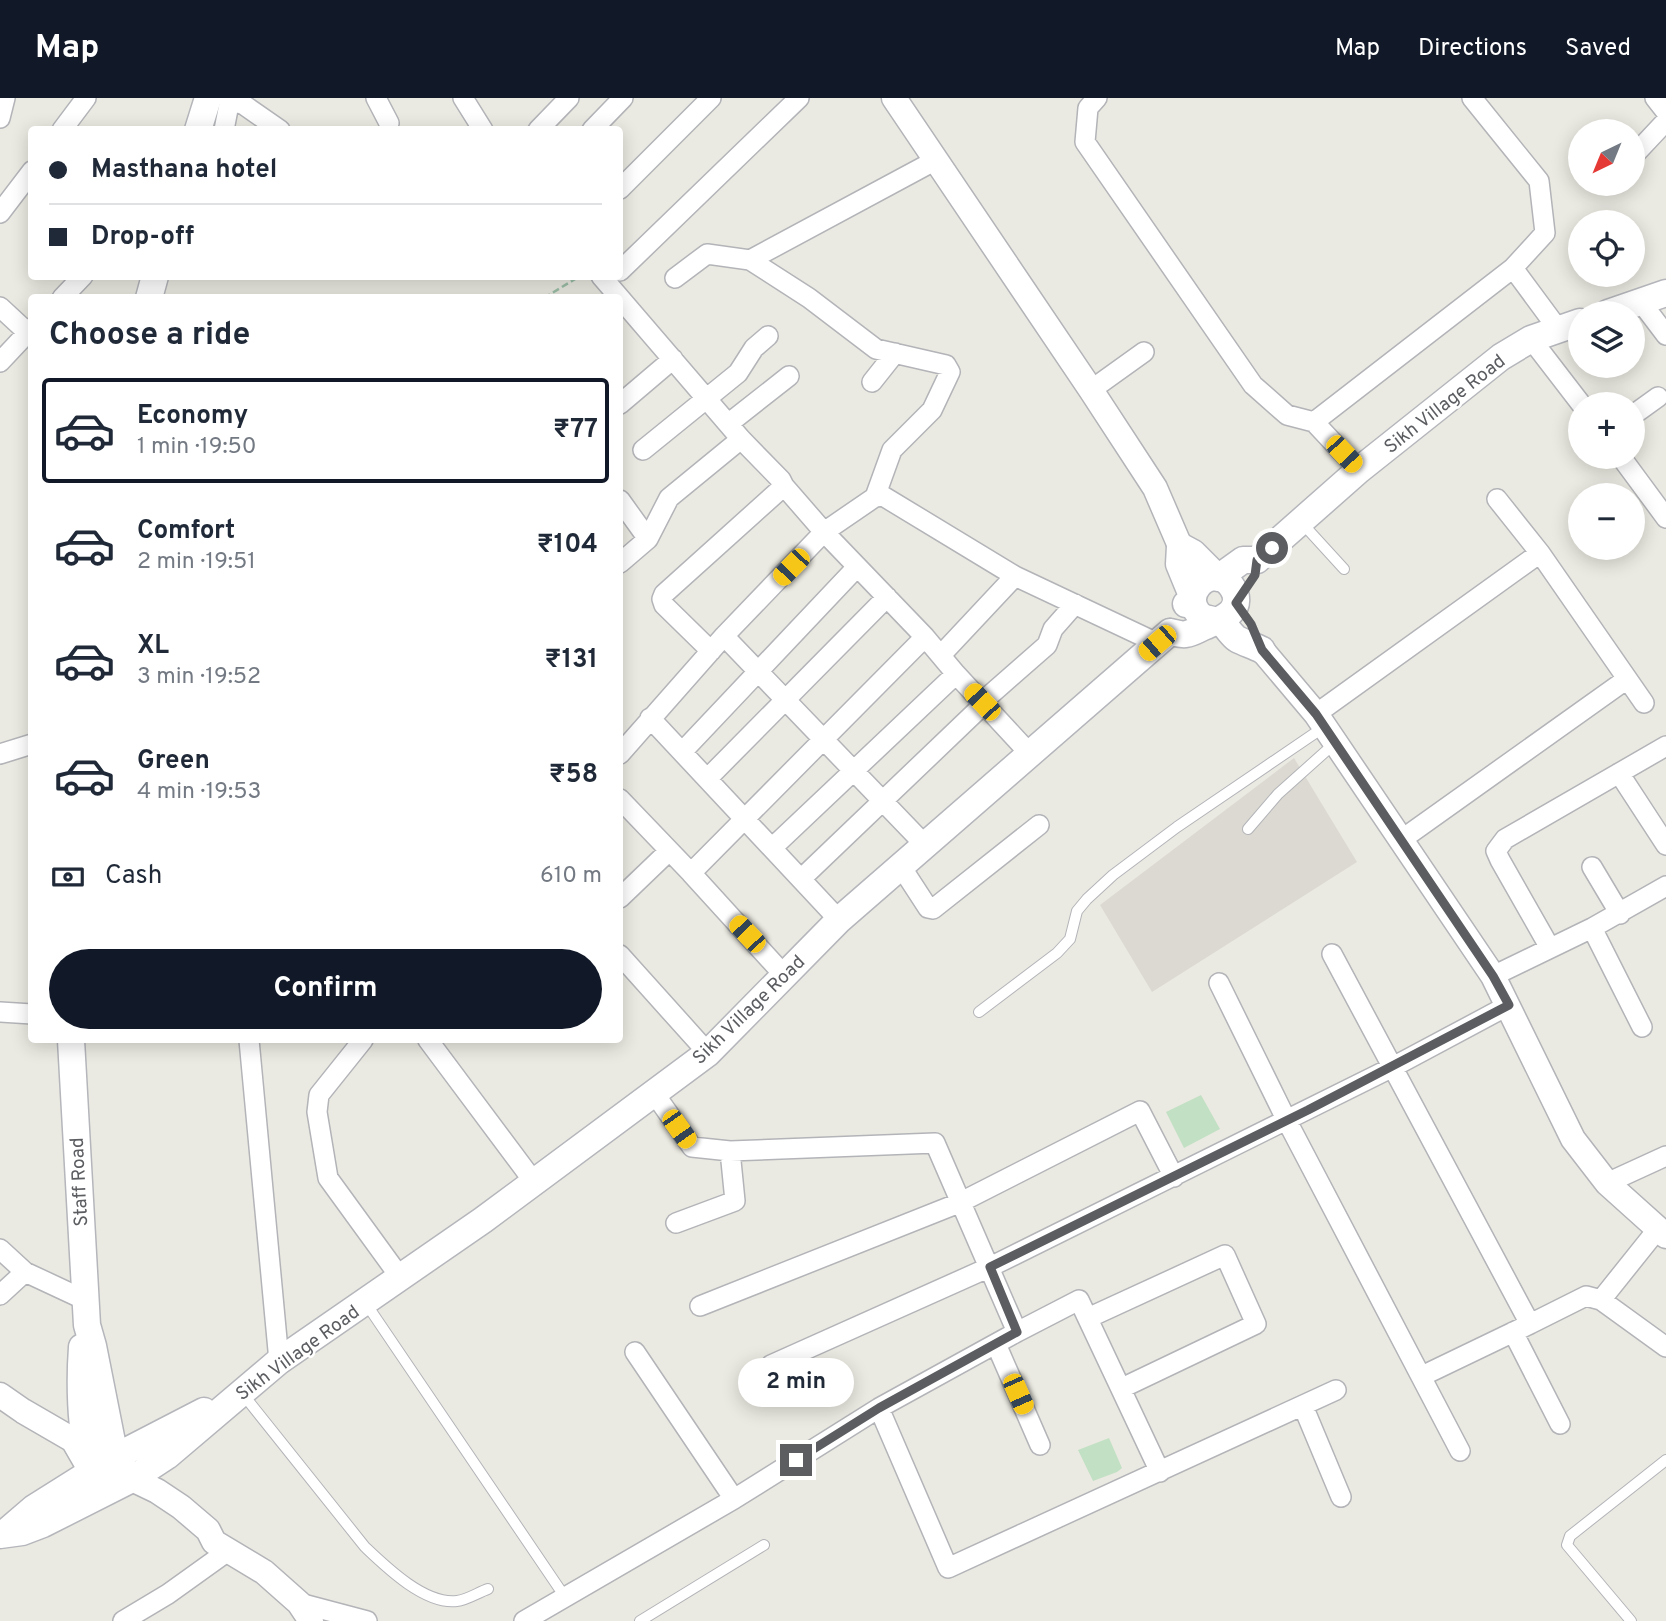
<!DOCTYPE html>
<meta charset="utf-8">
<style>
body{margin:0;font-family:Overpass,sans-serif;background:#f6f6f7;color:#1f2937;height:100vh;display:flex;flex-direction:column;font-size:26px;white-space:nowrap}
*{box-sizing:border-box;margin:0}
p{font-size:23px;color:#747a83}
.icon{flex:none;width:38px;height:38px;fill:none;stroke:currentColor;stroke-width:2;stroke-linecap:round;stroke-linejoin:round}
.map{position:relative;flex:1;overflow:hidden}
.sheet{position:absolute;left:28px;top:196px;width:595px;height:749px;display:flex;flex-direction:column;background:#fff;border-radius:7px;box-shadow:0 4px 18px #0003}
.sheet>*{flex:none}
.guide{position:absolute;left:28px;top:28px;width:595px;height:154px;border-radius:7px;box-shadow:0 4px 18px #0003;display:grid;align-content:center;height:154px;padding:0 21px;background:#fff}
.needle{width:46px;rotate:223deg}
.tools{position:absolute;left:1568px;top:21px;display:grid;gap:14px}
.tools a{display:grid;place-items:center;width:77px;height:77px;border-radius:50%;background:#fff;box-shadow:0 4px 18px #0003;font-size:35px}
.end{position:absolute;width:32px;height:32px;margin:-16px;border:9px solid #5b5d61;background:#fff;box-shadow:0 0 0 4px #fff}
.from{border-radius:50%}
.bubble{position:absolute;height:49px;border-radius:24px;background:#fff;box-shadow:0 4px 18px #0003;font-size:23px;font-weight:700;line-height:49px;text-align:center}
.car{position:absolute;width:21px;height:42px;margin:-21px -10px;border-radius:9px;box-shadow:0 0 5px 2px #0007;background:linear-gradient(#f5c518 24%,#345 0 40%,#f5c518 0 76%,#345 0 86%,#f5c518 0)}
.guide b{display:flex;align-items:center;gap:24px;height:66px;font-size:26px}
.guide b+b{border-top:2px solid #e0e1e3}
.guide i{width:18px;height:18px;background:#1f2937}
ul{padding:0;list-style:none}
li{display:flex;align-items:center;gap:21px;height:105px;margin:0 14px 10px;padding:0 7px;border:4px solid transparent;border-radius:7px}
li div{flex:1}
li b{display:block;font-size:26px}
li em{font-style:normal;font-weight:700}
li.current{border-color:#111827}
li>.icon{width:63px;height:63px;stroke-width:1.5}
h2{padding:0 21px;font-size:32px;line-height:84px}
.pay{display:flex;align-items:center;gap:18px;height:77px;padding:0 21px;font-size:26px}
.pay p{margin-inline-start:auto}
.cta{display:flex;gap:14px;margin-top:auto;padding:14px 21px}
.cta a{flex:1;height:80px;border-radius:42px;background:#111827;color:#fff;font-size:28px;font-weight:700;line-height:80px;text-align:center}
header{display:flex;align-items:center;gap:42px;box-sizing:border-box;height:98px;padding:0 35px;background:#111827;color:#fff}
header strong{font-size:33px}
nav{display:flex;gap:38px;margin-inline-start:auto;font-size:24px}
.map>svg:first-child{display:block}
.education{fill:#dbd9d1}
.green{fill:#c2e0c3}
.lines{fill:none;stroke-linecap:round;stroke-linejoin:round}
.service-casing{stroke:#b3b4b8;stroke-width:12}
.minor-casing{stroke:#b3b4b8;stroke-width:22}
.tertiary-casing{stroke:#b3b4b8;stroke-width:27}
.secondary-casing{stroke:#b4b6bb;stroke-width:29}
.path{stroke:#9cc0a8;stroke-width:2.5;stroke-dasharray:7 3.5;stroke-linecap:butt}
.service{stroke:#fff;stroke-width:10}
.minor{stroke:#fff;stroke-width:19}
.tertiary{stroke:#fff;stroke-width:24}
.secondary{stroke:#fff;stroke-width:26}
.route{stroke:#5b5d61;stroke-width:9}
.labels{text-anchor:middle;stroke-width:5;stroke-linejoin:round;paint-order:stroke}
.street-label{font-size:19px;fill:#5b5d61;stroke:#fff}
</style>
<header>
<strong>Map</strong>
<nav><a>Map</a><a>Directions</a><a>Saved</a></nav>
</header>
<div class="map">
<svg width="1666" height="1523" viewBox="0 0 1666 1523">
<rect width="100%" height="100%" fill="#ebeae2"/>
<path class="education" d="M1294,660l63,104 -205,130 -52,-87z"/>
<path class="green" d="M1201,997l19,34 -36,19 -18,-36z
M1109,1340l13,30 -5,4 -24,9 -15,-31z"/>
<g class="lines">
<defs>
<path id="service" d="M1302,425l42,46
M1248,731l30,-35 57,-51
M979,914l78,-59 13,-14 7,-28 10,-12 26,-24 64,-48 147,-100
M365,1204l200,295
M242,1295l123,154c21,20 60,58 92,54 10,-1 22,-9 31,-12
M640,1523l124,-76
M1631,1523l-64,-76 3,-9 96,-76"/>
<path id="minor" d="M227,0l17,7 36,25
M376,0l13,25
M463,0l20,32
M1097,0l-9,10 -3,34 168,243 34,30 27,7
M1655,0l11,14
M0,20l5,-20
M62,32l24,-32
M224,32l6,-31
M538,32l31,-32
M592,32l31,-32
M1636,55l30,-32
M620,91l91,-91
M0,115l32,-42
M750,162l186,-100
M1513,170l45,61
M620,173l179,-173
M601,178l140,163 40,41 3,6 40,46 101,105 31,37 74,80
M675,180l32,-24 43,6 59,38 67,51 70,16 4,7 -18,38 -40,40 -17,47
M62,200l21,-22
M1641,204l25,33
M0,209l27,25
M1531,241l50,65
M0,264l32,-34
M872,284l23,-29
M1091,292l53,-38
M620,306l53,-45
M1633,317l25,-18
M728,326l61,-48
M643,352l95,-77 16,-25 14,-12
M1621,359l45,61
M1359,372l-45,-48 199,-154 32,-35 -6,-52 -67,-83
M1497,401l43,54 104,150
M620,402l28,39 21,-41 72,-59
M620,465l28,-24
M724,538l200,208
M711,553l-47,-46 -2,-6 2,-5 120,-108
M941,557l74,-79
M982,604l65,-57 6,-16 22,-25
M1316,616l224,-161
M650,620l189,202
M683,653l174,-184
M0,656l32,-10
M620,656l104,-118 100,-104 51,-35 8,-1 132,80 142,67
M1619,675l47,72
M708,680l179,-181
M620,701l71,74
M1401,742l226,-161
M772,750l184,-174
M900,767l28,43 5,1 106,-84
M1592,769l28,47
M801,781l183,-175
M620,800l49,-47
M1592,830l50,99
M1550,850l-50,-88 -4,-9 9,-12 161,-93
M1332,856l198,370 -108,52
M620,857l88,98
M784,877l-93,-102 234,-236
M1493,878l99,-48 74,-42
M1219,885l68,138 173,330
M0,914l32,2
M249,942l30,321
M363,942l-44,55 -2,17 11,66 72,99
M428,942l106,142
M1607,1085l59,-27
M676,1125l59,-22 -5,-50
M0,1151l25,23 60,28
M0,1197l25,-23
M1601,1202l56,-70
M700,1208l259,-103 181,-92 34,66
M1088,1220l137,-63 31,69 -134,64
M1530,1226l56,-28 15,4 65,47
M1017,1234l62,-32 81,172
M1513,1234l47,92
M996,1246l44,101
M635,1254l99,147
M771,1267l219,-98 401,-199 118,-63
M1303,1308l38,91
M879,1310l69,160 388,-178
M299,1505l68,18
M123,1523l45,-27 60,-43
M524,1523l210,-122 145,-91 138,-76 -82,-189 -205,8 -38,-4 -38,-54"/>
<path id="tertiary" d="M894,0l197,292 64,98 25,58
M1262,552l54,64 177,262 80,163 34,44 59,53
M0,1297l23,16 50,29 15,26
M132,1381l25,12 24,16 27,23 6,12 50,30 35,31 12,18"/>
<path id="secondary" d="M198,32l10,-32
M149,200l6,-22
M1608,215l58,-20
M1257,462l102,-90 142,-113 30,-18 49,-17
M1186,506l7,-6 -14,-34 1,-18 13,7 25,25 25,-18h14
M1170,534c5,1 12,3 16,2 7,-1 14,-6 20,-8 15,-7 35,-13 29,-33 -2,-5 -5,-10 -10,-13 -20,-11 -42,15 -27,33 6,7 11,5 19,8 8,2 13,13 20,18 8,4 17,7 25,11
M71,942l16,285 6,21 22,111 17,22
M82,1249c-2,27 -3,88 9,111 4,9 11,13 20,18
M7,1433l27,-23 81,-51 89,-46
M0,1437l22,-3 21,-8 89,-45 35,-23 112,-95 204,-141 225,-167 131,-133 331,-288"/>
</defs>
<use href="#service" class="service-casing"/>
<use href="#minor" class="minor-casing"/>
<use href="#tertiary" class="tertiary-casing"/>
<use href="#secondary" class="secondary-casing"/>
<path class="path" d="M544,200l36,-22"/>
<use href="#service" class="service"/>
<use href="#minor" class="minor"/>
<use href="#tertiary" class="tertiary"/>
<use href="#secondary" class="secondary"/>
</g>
<g class="lines">
<path class="route" d="M796,1362l83,-52 138,-76 -27,-65 318,-157 201,-105 -16,-29 -177,-262 -54,-64 -11,-26 -15,-21 19,-28 2,-15 15,-12"/>
</g>
<g class="labels">
<g class="street-label">
<text transform="translate(1444 305) rotate(-38)" y="7">Sikh Village Road</text>
<text transform="translate(748 911) rotate(-44)" y="7">Sikh Village Road</text>
<text transform="translate(78 1084) rotate(-93)" y="7">Staff Road</text>
<text transform="translate(297 1254) rotate(-36)" y="7">Sikh Village Road</text>
</g>
</g>
</svg>
<div class="tools">
<a><svg class="needle" viewBox="-14 -14 28 28"><path d="M0-13l5 13h-10z" fill="#e53935"/><path d="M0 13l5-13h-10z" fill="#747a83"/></svg></a>
<a><svg class="icon" aria-label="locate" viewBox="0 0 24 24"><circle cx="12" cy="12" r="6"/><path d="M12 2v4M12 18v4M2 12h4M18 12h4"/></svg></a>
<a><svg class="icon" aria-label="layers" viewBox="0 0 24 24"><path d="M12 4l9 5-9 5-9-5zM3 14l9 5 9-5"/></svg></a>
<a>+</a>
<a>−</a>
</div>
<i class="end from" style="left:1272px;top:450px"></i>
<i class="end" style="left:796px;top:1362px"></i>
<div class="bubble" style="left:738px;top:1260px;width:116px">2 min</div>
<i class="car" style="left:1344px;top:356px;rotate:137deg"></i>
<i class="car" style="left:791px;top:469px;rotate:224deg"></i>
<i class="car" style="left:1157px;top:545px;rotate:229deg"></i>
<i class="car" style="left:982px;top:604px;rotate:317deg"></i>
<i class="car" style="left:747px;top:836px;rotate:317deg"></i>
<i class="car" style="left:679px;top:1031px;rotate:145deg"></i>
<i class="car" style="left:1018px;top:1296px;rotate:156deg"></i>
<div class="guide">
<b><i class="from"></i>Masthana hotel</b>
<b><i></i>Drop-off</b>
</div>
<section class="sheet">
<h2>Choose a ride</h2>
<ul>
<li class="current"><svg class="icon" aria-label="car" viewBox="0 0 24 24"><path d="M5 17H2v-5l4-1 3-4h7l3 4 3 1v5h-3M9 17h6M6 11h13"/><circle cx="7" cy="17" r="2"/><circle cx="17" cy="17" r="2"/></svg><div><b>Economy</b><p>1 min · 19:50</p></div><em>₹77</em></li>
<li><svg class="icon" aria-label="car" viewBox="0 0 24 24"><path d="M5 17H2v-5l4-1 3-4h7l3 4 3 1v5h-3M9 17h6M6 11h13"/><circle cx="7" cy="17" r="2"/><circle cx="17" cy="17" r="2"/></svg><div><b>Comfort</b><p>2 min · 19:51</p></div><em>₹104</em></li>
<li><svg class="icon" aria-label="car" viewBox="0 0 24 24"><path d="M5 17H2v-5l4-1 3-4h7l3 4 3 1v5h-3M9 17h6M6 11h13"/><circle cx="7" cy="17" r="2"/><circle cx="17" cy="17" r="2"/></svg><div><b>XL</b><p>3 min · 19:52</p></div><em>₹131</em></li>
<li><svg class="icon" aria-label="car" viewBox="0 0 24 24"><path d="M5 17H2v-5l4-1 3-4h7l3 4 3 1v5h-3M9 17h6M6 11h13"/><circle cx="7" cy="17" r="2"/><circle cx="17" cy="17" r="2"/></svg><div><b>Green</b><p>4 min · 19:53</p></div><em>₹58</em></li>
</ul>
<div class="pay"><svg class="icon" aria-label="cash" viewBox="0 0 24 24"><path d="M3 7h18v10H3z"/><circle cx="12" cy="12" r="2"/></svg>Cash<p>610 m</p></div>
<div class="cta"><a>Confirm</a></div>
</section>
</div>
